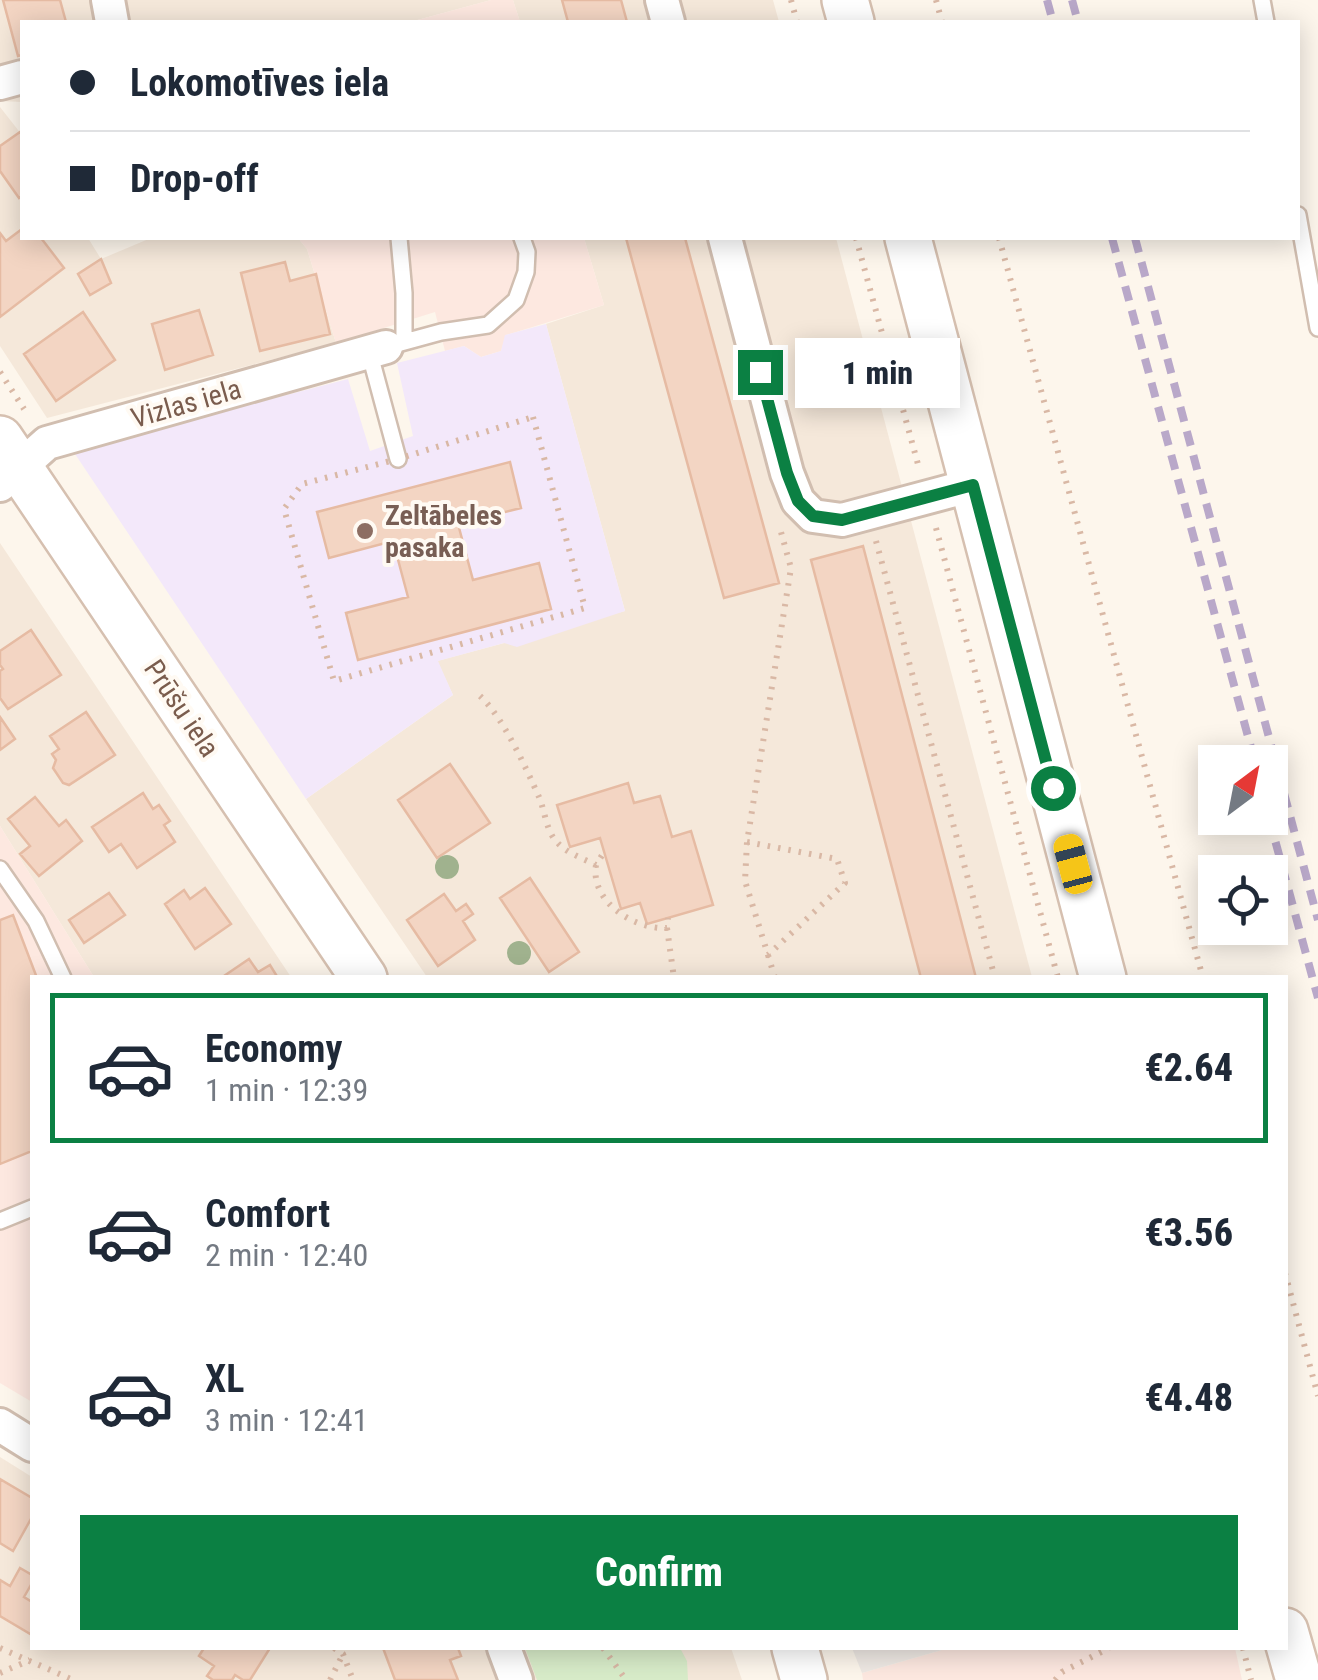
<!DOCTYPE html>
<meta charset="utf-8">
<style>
body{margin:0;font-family:"Roboto Condensed",sans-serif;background:#f6f6f7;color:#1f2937;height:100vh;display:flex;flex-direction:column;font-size:38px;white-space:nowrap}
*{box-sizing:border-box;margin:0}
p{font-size:32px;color:#747a83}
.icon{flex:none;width:55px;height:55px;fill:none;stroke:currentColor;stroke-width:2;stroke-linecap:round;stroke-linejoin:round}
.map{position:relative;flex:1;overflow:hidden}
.drawer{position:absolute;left:30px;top:975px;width:1258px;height:675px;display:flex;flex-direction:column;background:#fff;border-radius:0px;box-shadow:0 5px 25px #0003}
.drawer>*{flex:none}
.banner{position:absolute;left:20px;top:20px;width:1280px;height:220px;border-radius:0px;box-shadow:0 5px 25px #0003;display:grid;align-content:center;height:220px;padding:0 50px;background:#fff}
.needle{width:65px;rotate:32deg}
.tools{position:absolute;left:1198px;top:745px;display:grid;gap:20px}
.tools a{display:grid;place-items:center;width:90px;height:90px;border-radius:0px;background:#fff;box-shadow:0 5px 25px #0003;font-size:50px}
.end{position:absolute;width:45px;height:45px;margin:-22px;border:12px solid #0b8043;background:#fff;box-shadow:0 0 0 5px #fff}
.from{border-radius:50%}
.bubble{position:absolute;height:70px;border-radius:0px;background:#fff;box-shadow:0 5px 25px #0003;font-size:32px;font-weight:800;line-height:70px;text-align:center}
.car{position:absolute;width:30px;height:60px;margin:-30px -15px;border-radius:12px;box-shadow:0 0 8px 2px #0007;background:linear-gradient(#f5c518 24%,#345 0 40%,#f5c518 0 76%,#345 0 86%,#f5c518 0)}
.banner b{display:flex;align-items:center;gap:35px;height:95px;font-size:38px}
.banner b+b{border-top:2px solid #e0e1e3}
.banner i{width:25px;height:25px;background:#1f2937}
ul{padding:18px 0 0;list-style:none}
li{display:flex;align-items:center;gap:30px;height:150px;margin:0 20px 15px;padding:0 30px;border:5px solid transparent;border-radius:0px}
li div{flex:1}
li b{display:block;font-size:38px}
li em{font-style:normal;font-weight:800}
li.on{border-color:#0b8043}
li>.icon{width:90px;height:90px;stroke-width:1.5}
.action{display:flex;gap:20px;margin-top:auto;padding:20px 50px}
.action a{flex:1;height:115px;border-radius:0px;background:#0b8043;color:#fff;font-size:40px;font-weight:800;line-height:115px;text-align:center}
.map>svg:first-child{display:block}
.residential{fill:#f5e8da}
.commercial{fill:#fde8e0}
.industrial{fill:#efe9e4}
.education{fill:#f3e8fa}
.green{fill:#d8ecc9}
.building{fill:#f3d5c3;stroke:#e6bba3;stroke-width:2.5}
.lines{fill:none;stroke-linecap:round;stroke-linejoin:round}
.lane-casing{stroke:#d1beb0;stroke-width:20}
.street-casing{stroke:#d1beb0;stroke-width:38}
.secondary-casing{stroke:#d6c0b0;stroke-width:50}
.path{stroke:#d9b8a5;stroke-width:6;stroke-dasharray:2.5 8;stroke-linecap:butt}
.lane{stroke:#fff;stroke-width:15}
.street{stroke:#fff;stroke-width:32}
.secondary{stroke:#fff;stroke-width:45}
.rail{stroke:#b9a8c9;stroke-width:8;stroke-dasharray:15 10;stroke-linecap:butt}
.tree{fill:#a0b28e}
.route{stroke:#0b8043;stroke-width:12}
.education-dot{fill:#8d6e63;stroke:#fffaf3;stroke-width:4}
.labels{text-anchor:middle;stroke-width:8;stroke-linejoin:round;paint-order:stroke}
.street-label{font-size:28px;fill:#7a5c4d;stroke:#fffaf3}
.education-label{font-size:28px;font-weight:bold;fill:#785e54;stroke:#fffaf3;text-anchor:start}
</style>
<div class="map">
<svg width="1318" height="1680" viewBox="0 0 1318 1680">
<rect width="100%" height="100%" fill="#fdf6ec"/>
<path class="residential" d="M0,0h491l-81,22h-388v80l-22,-1z
M513,0h260l6,22h-259z
M0,107l22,28v103h66l13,21 50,-21h147l9,11 29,94 -289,75 -47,-72z
M584,238h252l196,739h-605l-121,-178 147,-104 -16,-34 188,-50 -79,-287 58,-19z
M0,543l291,434h-197l-94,-151z
M0,1457l32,20v171h699l11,32h-742z"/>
<path class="commercial" d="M491,0h22l7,22h-110z
M298,238h286l20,67 -98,30 -5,16 -20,6 -17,-11 -19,5 -10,-39 -99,31 -29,-94z
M0,826l94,151 -62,1v424l-32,-19z
M949,1648h286l7,32h-379l-1,-7z"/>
<path class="industrial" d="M852,1648h97l-87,25z"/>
<path class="education" d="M546,324l79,287 -108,36 -13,-4 -66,18 15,34 -147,104 -233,-348 275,-72 22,72 43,-15 -16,-73 67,-17 17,11 20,-6 4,-16z"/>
<path class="green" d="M525,1648h155l7,13 1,19h-151z"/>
<path class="building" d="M3,0h57l6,22h-44v33l-4,1z
M562,0h59l6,22h-59z
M20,132l2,3v61l-3,2 -19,-27v-25z
M22,229v9h19l23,30 -64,49v-84l6,8z
M626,238h59l94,345 -55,15z
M101,259l10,24 -21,12 -12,-21z
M285,262l5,19 26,-7 14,60 -70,17 -19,-78z
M199,310l14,45 -48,15 -13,-46z
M83,312l32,48 -59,41 -32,-47z
M510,462l11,46 -63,16 15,56 66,-17 12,46 -193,51 -12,-47 62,-16 -15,-56 -64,17 -12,-46z
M863,546l113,432h-55l-110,-418z
M31,630l30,45 -53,34 -8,-11v-27l3,-2 -3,-4v-14z
M86,712l29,43 -46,30 -6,-2 -10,-15 3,-8 -4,-6 7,-5 -9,-13z
M0,717l15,22 -15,11z
M450,764l40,59 -53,35 -39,-58z
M628,783l6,20 26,-7 12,41 19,-6 22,74 -66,19 -7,-21 -19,6 -21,-71 -30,9 -13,-42z
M143,793l10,16 6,-4 11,16 -6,4 11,17 -38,26 -16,-24 -12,8 -17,-25z
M35,797l24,29 7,-6 16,21 -43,35 -19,-22 10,-8 -22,-27z
M530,878l49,74 -30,20 -49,-74z
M205,888l26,36 -36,25 -30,-45 19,-14 6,9z
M109,893l16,22 -41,28 -15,-23z
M444,894l12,17 10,-7 7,10 -10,7 12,19 -37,26 -31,-46z
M13,915l24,63h-5v173l-32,13v-244z
M249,959l9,13 12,-7 8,13h-57z
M0,1479l32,19v19l-19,34 -13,-8z
M20,1568l12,7v8l-8,14 8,5v33l-32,-19v-36l10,6z
M204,1648h66l-20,32h-7l-8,-5 -3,5h-19l-6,-4 7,-10 -15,-10z
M383,1648h75l3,8 -11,4 8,20h-63z"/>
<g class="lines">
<defs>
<path id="lane" d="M1262,0l4,22
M1298,215l20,113
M399,238l5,55v47
M386,347l55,-15 47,-7 28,-25 10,-28 1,-20 -5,-14
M369,351l29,108
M0,869l36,52 27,57
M0,1221l32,-13"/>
<path id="street" d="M108,0l4,22
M662,0l6,22
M0,83l22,-6
M725,238l62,235 11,28 15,15 29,4 131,-35
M0,485l47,-42 339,-96
M0,1425l32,20
M504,1648l12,32"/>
<path id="secondary" d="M845,0l6,22
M908,238l195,740
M0,439l364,539
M1285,1631l14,49
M795,1648l9,32"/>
</defs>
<use href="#lane" class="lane-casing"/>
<use href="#street" class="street-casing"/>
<use href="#secondary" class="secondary-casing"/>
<path class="path" d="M791,0l6,22
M936,0l6,22
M856,238l63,230
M999,238l204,740
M0,372l24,37
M533,417l52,191 -251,73 -50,-172 18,-25 96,-25z
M936,528l122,450
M876,541l119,437
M480,696c23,21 46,72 59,101 6,14 7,33 17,44 10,12 26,17 40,24l8,-13
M747,842l90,17 8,24 -77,72 -23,-74 2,-39 44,-274 -10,-36
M596,865c-6,37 39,65 71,63l1,-10
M667,928l7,50
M768,955l7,23
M1285,1273l33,123
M0,1648l73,32
M334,1648l9,6 10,26
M603,1648l23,32
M1243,1648l8,32
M0,1673l30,-13
M330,1680l13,-26
M1055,1680l7,-8 47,-24"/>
<use href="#lane" class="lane"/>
<use href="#street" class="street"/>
<use href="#secondary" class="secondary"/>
<path class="rail" d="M1047,0l6,22
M1072,0l6,22
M1112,238l143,524
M1135,238l183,682
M1269,818l49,180"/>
</g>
<g class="tree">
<circle cx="447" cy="867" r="12"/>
<circle cx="519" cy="953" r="12"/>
</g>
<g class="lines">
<path class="route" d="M760,372l27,101 11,28 15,15 29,4 131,-35 80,303"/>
</g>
<circle class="education-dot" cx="365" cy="531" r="10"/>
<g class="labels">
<g class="street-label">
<text transform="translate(186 403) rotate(-16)" y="10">Vizlas iela</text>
<text transform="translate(182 708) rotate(56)" y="10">Prūšu iela</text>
</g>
<g class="education-label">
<text x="385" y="525">Zeltābeles<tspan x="385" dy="32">pasaka</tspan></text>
</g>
</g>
</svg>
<div class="tools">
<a><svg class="needle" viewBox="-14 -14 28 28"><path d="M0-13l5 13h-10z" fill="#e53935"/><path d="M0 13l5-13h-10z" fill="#747a83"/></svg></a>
<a><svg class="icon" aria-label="locate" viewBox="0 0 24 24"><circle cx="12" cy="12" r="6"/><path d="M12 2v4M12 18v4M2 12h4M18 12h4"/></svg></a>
</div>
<i class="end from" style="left:1053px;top:788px"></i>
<i class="end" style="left:760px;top:372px"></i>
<div class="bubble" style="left:795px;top:338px;width:165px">1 min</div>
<i class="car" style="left:1073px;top:864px;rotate:345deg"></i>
<div class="banner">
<b><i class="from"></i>Lokomotīves iela</b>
<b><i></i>Drop-off</b>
</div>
<section class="drawer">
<ul>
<li class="on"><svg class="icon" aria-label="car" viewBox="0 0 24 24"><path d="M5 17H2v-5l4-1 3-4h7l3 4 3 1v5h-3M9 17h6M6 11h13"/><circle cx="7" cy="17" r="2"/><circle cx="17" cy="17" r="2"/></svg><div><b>Economy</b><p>1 min · 12:39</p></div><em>€2.64</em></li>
<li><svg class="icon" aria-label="car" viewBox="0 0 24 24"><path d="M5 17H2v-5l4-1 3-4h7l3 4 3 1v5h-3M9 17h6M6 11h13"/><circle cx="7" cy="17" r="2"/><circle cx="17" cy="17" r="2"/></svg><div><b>Comfort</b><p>2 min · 12:40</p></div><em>€3.56</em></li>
<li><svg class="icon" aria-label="car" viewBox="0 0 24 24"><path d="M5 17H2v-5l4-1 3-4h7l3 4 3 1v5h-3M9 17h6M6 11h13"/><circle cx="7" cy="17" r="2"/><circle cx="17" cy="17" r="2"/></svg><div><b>XL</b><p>3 min · 12:41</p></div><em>€4.48</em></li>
</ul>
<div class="action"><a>Confirm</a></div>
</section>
</div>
